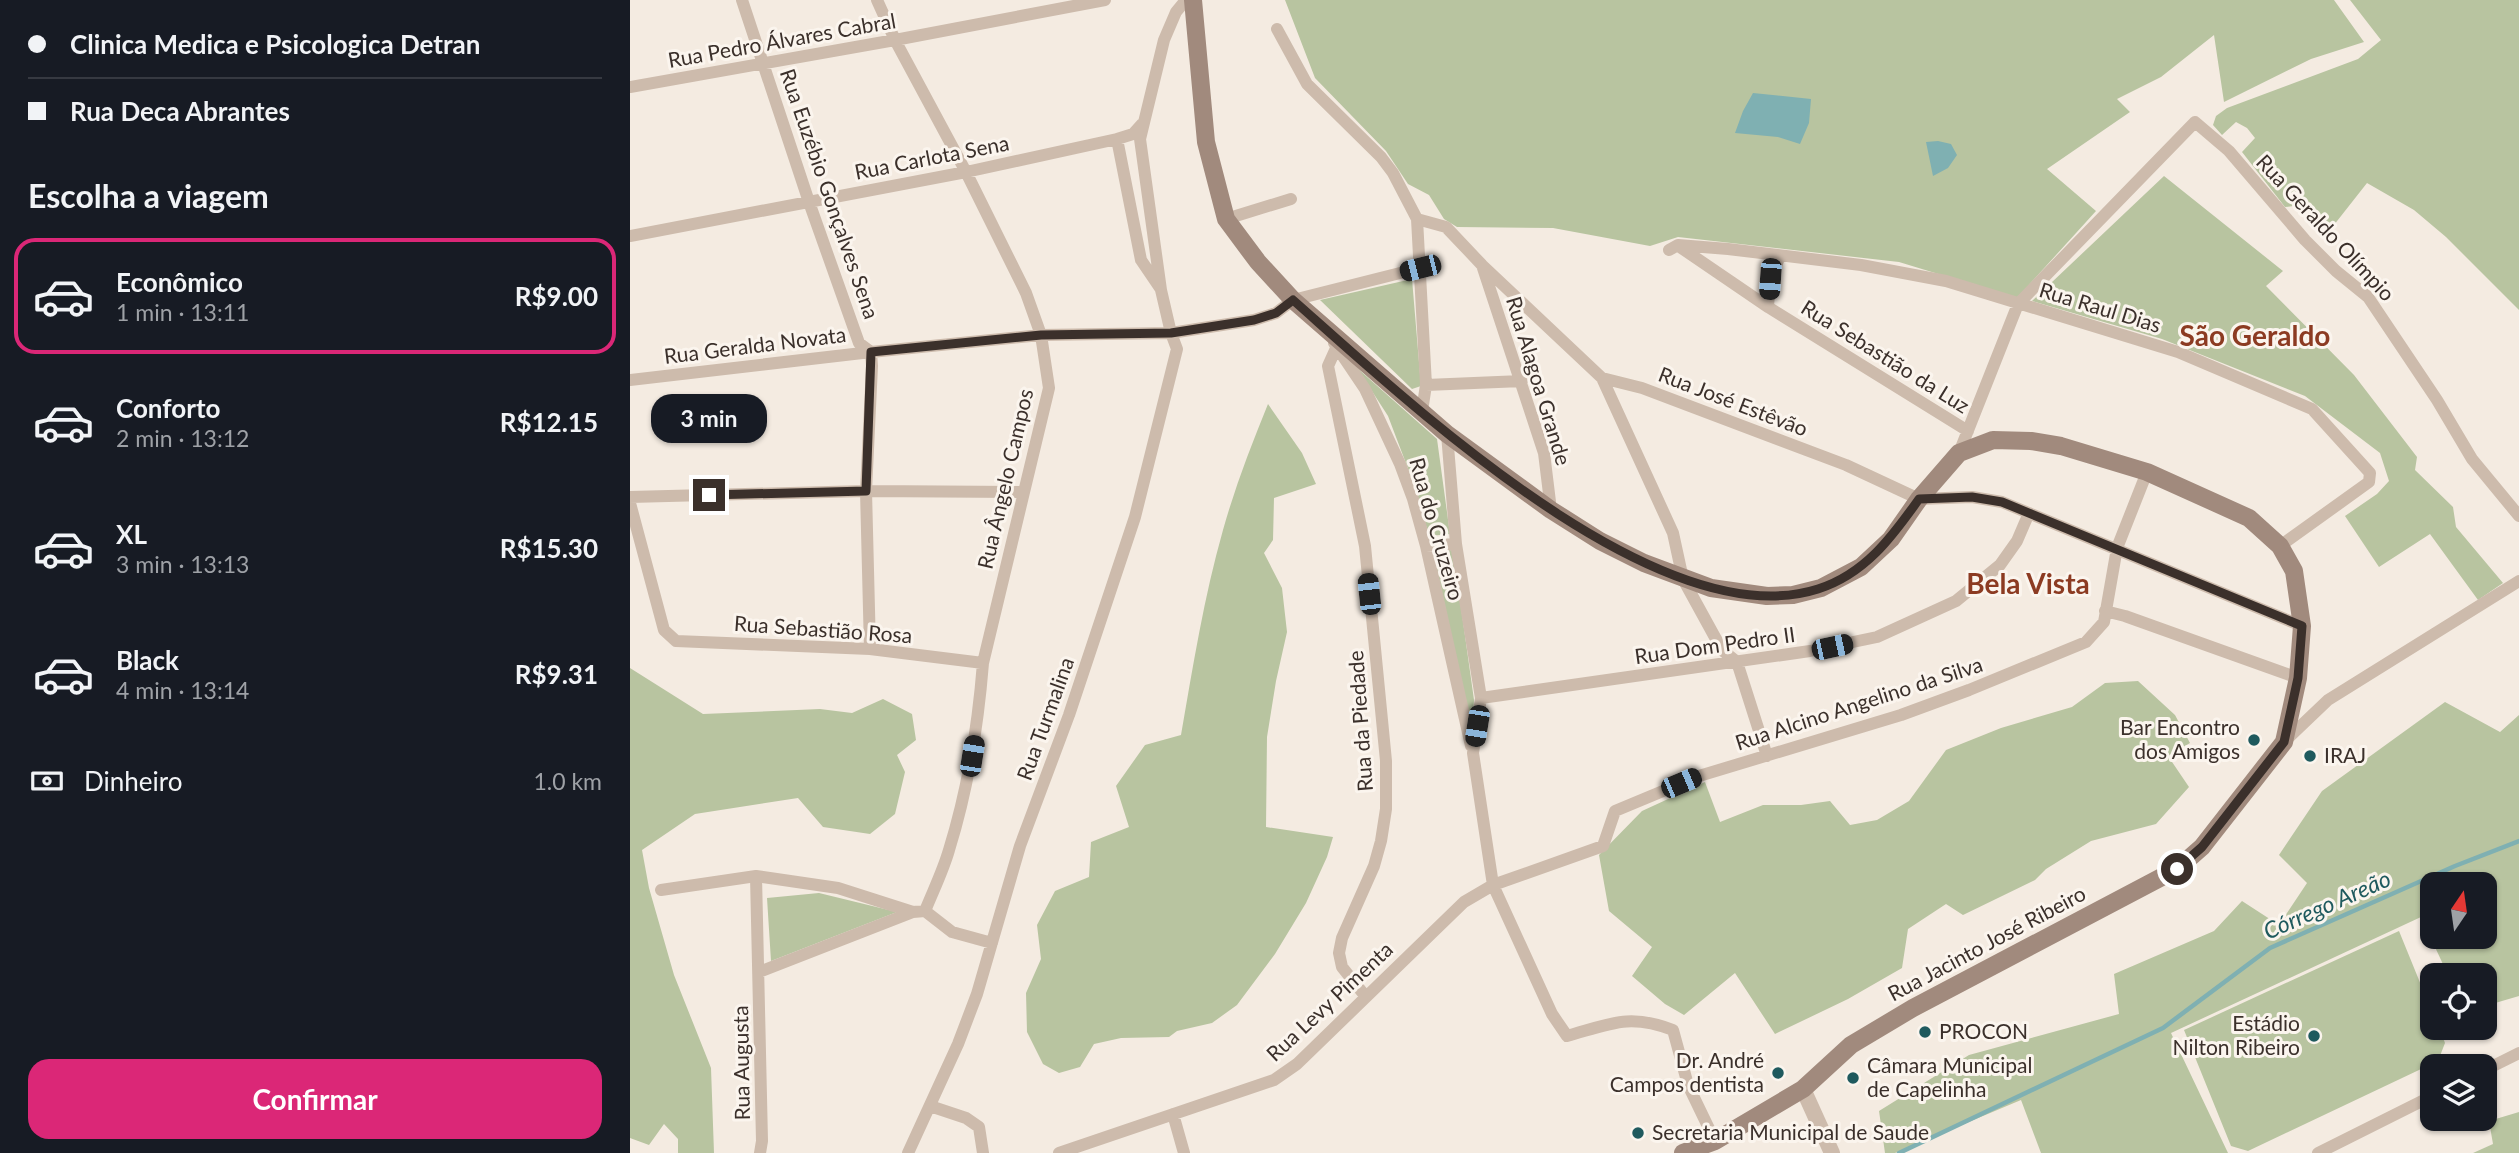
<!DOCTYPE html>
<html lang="pt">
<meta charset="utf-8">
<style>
body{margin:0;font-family:Lato,sans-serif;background:#242831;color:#f1f3f6;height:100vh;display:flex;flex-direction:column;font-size:26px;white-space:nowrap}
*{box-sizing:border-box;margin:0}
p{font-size:23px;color:#9ea1a6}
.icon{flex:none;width:38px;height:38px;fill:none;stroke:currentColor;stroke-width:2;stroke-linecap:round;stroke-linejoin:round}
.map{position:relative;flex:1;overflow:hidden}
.details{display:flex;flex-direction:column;background:#171b24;width:630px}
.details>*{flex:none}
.guide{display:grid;align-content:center;height:154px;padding:0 28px;background:#171b24}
.needle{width:46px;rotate:13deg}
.tools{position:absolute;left:1790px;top:872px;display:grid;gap:14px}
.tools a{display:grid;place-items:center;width:77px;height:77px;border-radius:14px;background:#171b24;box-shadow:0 2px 5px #0004;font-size:35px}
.end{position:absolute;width:32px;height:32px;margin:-16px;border:9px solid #3b302b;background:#fff;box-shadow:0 0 0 4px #fff}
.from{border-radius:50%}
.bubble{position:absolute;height:49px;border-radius:21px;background:#171b24;box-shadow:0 2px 5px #0004;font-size:23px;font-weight:700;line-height:49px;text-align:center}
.car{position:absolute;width:21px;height:42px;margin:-21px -10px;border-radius:9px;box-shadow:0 0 5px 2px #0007;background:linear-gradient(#222 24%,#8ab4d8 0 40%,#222 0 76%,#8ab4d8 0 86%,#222 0)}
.guide b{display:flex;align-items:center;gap:24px;height:66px;font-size:26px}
.guide b+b{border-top:2px solid #363941}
.guide i{width:18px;height:18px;background:#f1f3f6}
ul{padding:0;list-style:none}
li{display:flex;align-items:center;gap:21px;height:116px;margin:0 14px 10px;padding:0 14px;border:4px solid transparent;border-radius:21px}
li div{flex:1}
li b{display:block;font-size:26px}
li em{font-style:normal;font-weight:700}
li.current{border-color:#db2777}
li>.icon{width:63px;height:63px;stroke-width:1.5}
h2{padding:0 28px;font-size:32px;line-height:84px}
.pay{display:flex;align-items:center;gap:18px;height:77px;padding:0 28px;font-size:26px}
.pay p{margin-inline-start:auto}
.button{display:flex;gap:14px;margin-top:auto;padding:14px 28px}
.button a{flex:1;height:80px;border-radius:21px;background:#db2777;color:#fff;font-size:28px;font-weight:700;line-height:80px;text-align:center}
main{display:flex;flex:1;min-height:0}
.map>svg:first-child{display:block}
.green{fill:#b8c4a0;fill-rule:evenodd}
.water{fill:#7fb0b2}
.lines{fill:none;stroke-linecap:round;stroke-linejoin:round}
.stream{stroke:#7fb0b2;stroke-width:4.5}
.minor{stroke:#cdbbac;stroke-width:12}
.tertiary{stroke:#cdbbac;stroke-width:16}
.secondary{stroke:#a18a7d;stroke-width:18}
.route{stroke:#3b302b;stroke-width:9}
.poi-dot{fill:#1f5a5e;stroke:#fbf5ee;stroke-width:2.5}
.labels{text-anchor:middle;stroke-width:6;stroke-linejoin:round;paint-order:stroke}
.street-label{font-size:21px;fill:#3b302b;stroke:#fbf5ee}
.poi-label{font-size:21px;fill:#3b302b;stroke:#fbf5ee;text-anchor:start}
.water-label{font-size:23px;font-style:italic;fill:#1f5a5e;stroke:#fbf5ee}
.district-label{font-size:28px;font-weight:bold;fill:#8c3b22;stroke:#fbf5ee}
</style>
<main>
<section class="details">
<div class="guide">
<b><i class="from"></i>Clinica Medica e Psicologica Detran</b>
<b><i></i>Rua Deca Abrantes</b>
</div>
<h2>Escolha a viagem</h2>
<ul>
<li class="current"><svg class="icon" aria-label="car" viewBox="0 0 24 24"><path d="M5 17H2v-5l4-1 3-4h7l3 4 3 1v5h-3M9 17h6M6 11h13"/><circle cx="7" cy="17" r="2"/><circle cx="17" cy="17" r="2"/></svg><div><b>Econômico</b><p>1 min · 13:11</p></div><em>R$9.00</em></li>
<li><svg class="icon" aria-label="car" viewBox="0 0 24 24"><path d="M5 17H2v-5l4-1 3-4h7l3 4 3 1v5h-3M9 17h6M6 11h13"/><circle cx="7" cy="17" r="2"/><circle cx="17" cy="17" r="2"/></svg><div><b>Conforto</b><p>2 min · 13:12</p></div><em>R$12.15</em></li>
<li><svg class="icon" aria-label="car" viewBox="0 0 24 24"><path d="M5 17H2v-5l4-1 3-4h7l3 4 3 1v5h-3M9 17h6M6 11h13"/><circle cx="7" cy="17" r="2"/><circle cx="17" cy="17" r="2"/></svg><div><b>XL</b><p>3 min · 13:13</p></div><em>R$15.30</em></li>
<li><svg class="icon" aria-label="car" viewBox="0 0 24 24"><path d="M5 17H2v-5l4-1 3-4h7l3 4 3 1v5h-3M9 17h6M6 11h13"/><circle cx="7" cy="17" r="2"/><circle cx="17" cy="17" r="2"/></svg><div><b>Black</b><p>4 min · 13:14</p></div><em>R$9.31</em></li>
</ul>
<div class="pay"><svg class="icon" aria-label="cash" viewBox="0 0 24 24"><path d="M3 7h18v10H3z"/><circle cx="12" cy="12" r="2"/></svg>Dinheiro<p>1.0 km</p></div>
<div class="button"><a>Confirmar</a></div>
</section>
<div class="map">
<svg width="1889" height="1153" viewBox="0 0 1889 1153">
<rect width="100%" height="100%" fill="#f4ebe1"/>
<path class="green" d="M655,0h1049l30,42 -53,17 -87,43 -10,-67 -53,42 -44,22 13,13 -83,57 49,42 -79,87 -118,-36 -221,-25 -28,9 -97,-18 -96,-1 -13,-8 -15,-24 -21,-11 -22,-33 -71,-73z
M1720,0h169v310l-73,-73 -32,-27 -47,-27 -37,47 -21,-26 -24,3 -43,-55 13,-14 -8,-10 -11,-6 -14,13 -9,-10 3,-9 11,-8 131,-49 23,-19z
M1534,176l119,95 -17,15 88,89 63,82 -2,13 38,37 3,20 47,56 -25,17 -48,-66 -51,33 -34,-51 32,-22 12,-13 -9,-28 -75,-57 -143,-57 -130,-38z
M782,279l9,107 -9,3 -92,-89z
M727,368l80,71 13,95 -21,2 -14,-49 -27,-71z
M638,404l34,49 14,31 -42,14 -1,42 -9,13 18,35 5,44 -11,49 -9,56 -1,90 67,10 -6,20 -21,46 -31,51 -38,51 -25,18 -35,8 -8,6 -48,1 -27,6 -14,23 -21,6 -16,-9 -16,-32 -1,-39 15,-34 -4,-34 18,-34 34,-14 2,-35 38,-15 -13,-41 29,-41 36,-10c12,-69 23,-138 42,-205 12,-43 28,-84 45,-126z
M823,550l21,150 -2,31 -39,-180z
M0,668l73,46 117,-5 32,4 31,-14 29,15 4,26 -19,15 8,17 -10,42 -25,20 -47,-7 -25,-29 -103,16 -53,36 7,38 25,87 37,93 3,85h-36v-14l-14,-15 -15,21 -19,-7z
M1508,681l37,34 15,28 -22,13 21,31 -33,37 -65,17 -45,28 -11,11 -72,35 -17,-11 -38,25 -6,39 -54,31 -73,35 -40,-61 -51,42 -19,-11 -33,-28 20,-29 -43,-36 -10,-56 43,-44 63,-29 15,40 43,-17h38l29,-4 20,24 27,-5 32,-19 37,-51 55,-22 71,-21 33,-24z
M1815,702l55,30 19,-17v281l-34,10v-31h-37l-27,-58 -250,116 57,120h-187l-20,-53 -126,53h-10l-6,-42 90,-56 150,-41 -5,-40 100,-43 28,-30 37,24 28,-42 -28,-28 43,-64zM1802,884h53v52h-53z
M189,893l78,19 -126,49 -4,-63z
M1769,931l33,81v15h7l6,16 -7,18 -190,90 -17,-5 -47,-116z
M1889,1112v41h-46l20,-9 -4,-23z"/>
<path class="water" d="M1123,93l58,6 -2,24 -9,21 -22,-7 -43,-4 8,-22z
M1308,141l13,3 6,11 -9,13 -15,8 -7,-34z"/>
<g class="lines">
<path class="stream" d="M1269,1153l264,-125 107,-80 185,-82 64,-25"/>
<path class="minor" d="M112,0l67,202 50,141 12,9 1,14 -6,125 4,158
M247,0l18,40 71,132 60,121 15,42 8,53 -66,275c-5,63 -15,126 -34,187 -6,21 -16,41 -24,61
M647,29l30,55 74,73 12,16 24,46 9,166 -4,26
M0,87l265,-47 210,-40
M487,139l24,121 19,28
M596,219l65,-20
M787,219l29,8 36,38 120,113 40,10 204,77 73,34 53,-2 30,5 300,124
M0,236l336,-64 151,-33 16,-5 9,-10
M1050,247l88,60 200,124
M1039,250l9,-5 50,4 133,16 85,16 232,71 134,57 58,64 -1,9 -89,64
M853,268l61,185 7,57
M1138,307l2,-28 10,-23
M704,343l31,46 35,75 13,35 13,47 45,200
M707,346l-9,20 37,180 21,215v48l-5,32 -7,25 -32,72 -3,15 3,14 24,30
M972,378l71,155 10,46 39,71 15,12 30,94
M0,380l241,-28 170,-17 130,-2 83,-13 22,-7 17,-13 127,-32
M796,385l96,-4
M817,434l9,110 25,154 -8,55 20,132 59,129 15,22c43,-12 62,-23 106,-6l15,55 27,56
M1329,453l59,-149 177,-182 34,29 76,89 31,31 32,26 69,103 35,59 47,57
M0,497l236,-6 158,1
M0,503l34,127 12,11 194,8 113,14
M796,546l30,-2
M1475,611l20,5 173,62
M851,698l329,-47 67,-14 79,-36 44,-36 17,-24 12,-28
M1654,742l44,-42 191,-119
M126,876l6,265 -2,12
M31,890l95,-14 82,12 75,24 12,-1
M295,911l27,21 40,11
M129,972l154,-60
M1855,1070l34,-17
M300,1106l36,12 13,9 4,26
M543,1114l11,39
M278,1153l50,-109 19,-50 43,-148 49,-131 66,-198 42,-168 -6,-16 -10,-43 -21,-151 24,-99 12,-28 10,-12
M429,1153l215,-73 23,-16 167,-162 29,-17 110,-39 12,-35 84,-35 202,-61 68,-25 117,-48 18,-20 13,-74 30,-76
M1688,1153l114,-57"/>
<path class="tertiary" d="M1173,1089l29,64"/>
<path class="secondary" d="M563,0l13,142 20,77 32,43 35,38 154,134 104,76 49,31 44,22 67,25 56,8 26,-1 28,-7 40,-21 30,-28 28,-40 40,-46 34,-13 38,1 30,5 86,26 102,46 31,28 14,25 8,55 -4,52 -14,64 -82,105 -25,22 -264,139 -62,37 -48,44 -88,52 -32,12"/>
</g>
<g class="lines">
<path class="route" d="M79,495l157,-4 5,-139 170,-17 130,-2 83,-13 22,-7 17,-13c111,98 366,340 525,289 47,-15 74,-52 101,-90l53,-2 30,5 300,124 -4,52 -14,64 -82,105 -25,22"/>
</g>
<g class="poi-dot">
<circle cx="1624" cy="740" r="7"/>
<circle cx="1680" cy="756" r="7"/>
<circle cx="1295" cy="1032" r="7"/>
<circle cx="1684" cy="1036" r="7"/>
<circle cx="1148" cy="1073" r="7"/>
<circle cx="1223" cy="1078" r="7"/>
<circle cx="1008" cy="1133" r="7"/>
</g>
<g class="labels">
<g class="street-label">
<text transform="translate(152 41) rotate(-10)" y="7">Rua Pedro Álvares Cabral</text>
<text transform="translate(302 158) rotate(-11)" y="7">Rua Carlota Sena</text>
<text transform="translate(199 194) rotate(71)" y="7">Rua Euzébio Gonçalves Sena</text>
<text transform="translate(1695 228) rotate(47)" y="7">Rua Geraldo Olímpio</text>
<text transform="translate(1470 308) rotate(17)" y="7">Rua Raul Dias</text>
<text transform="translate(125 346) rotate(-7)" y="7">Rua Geralda Novata</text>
<text transform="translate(1255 357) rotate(32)" y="7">Rua Sebastião da Luz</text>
<text transform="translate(908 381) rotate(73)" y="7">Rua Alagoa Grande</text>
<text transform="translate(1103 402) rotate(21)" y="7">Rua José Estêvão</text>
<text transform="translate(376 479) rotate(-77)" y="7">Rua Ângelo Campos</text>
<text transform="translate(806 529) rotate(74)" y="7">Rua do Cruzeiro</text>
<text transform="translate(193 630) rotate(4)" y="7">Rua Sebastião Rosa</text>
<text transform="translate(1085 646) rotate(-8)" y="7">Rua Dom Pedro II</text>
<text transform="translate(1229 704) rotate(-18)" y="7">Rua Alcino Angelino da Silva</text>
<text transform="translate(416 719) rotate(-70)" y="7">Rua Turmalina</text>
<text transform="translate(731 721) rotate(-94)" y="7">Rua da Piedade</text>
<text transform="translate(1357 944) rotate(-28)" y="7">Rua Jacinto José Ribeiro</text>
<text transform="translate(700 1002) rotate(-43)" y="7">Rua Levy Pimenta</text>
<text transform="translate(112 1063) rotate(-91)" y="7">Rua Augusta</text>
</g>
<g class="poi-label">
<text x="1610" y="735" text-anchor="end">Bar Encontro<tspan x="1610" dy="24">dos Amigos</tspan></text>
<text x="1694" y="763">IRAJ</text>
<text x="1670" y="1031" text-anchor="end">Estádio<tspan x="1670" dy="24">Nilton Ribeiro</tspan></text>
<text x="1309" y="1039">PROCON</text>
<text x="1134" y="1068" text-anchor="end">Dr. André<tspan x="1134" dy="24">Campos dentista</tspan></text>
<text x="1237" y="1073">Câmara Municipal<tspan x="1237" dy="24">de Capelinha</tspan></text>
<text x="1022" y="1140">Secretaria Municipal de Saude</text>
</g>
<g class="water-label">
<text transform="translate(1697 905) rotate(-24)" y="8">Córrego Areão</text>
</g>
<g class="district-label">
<text x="1625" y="346">São Geraldo</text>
<text x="1398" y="594">Bela Vista</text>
</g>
</g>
</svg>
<div class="tools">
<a><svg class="needle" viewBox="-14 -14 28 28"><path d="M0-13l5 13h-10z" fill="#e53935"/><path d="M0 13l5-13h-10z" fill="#9ea1a6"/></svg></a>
<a><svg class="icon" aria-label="locate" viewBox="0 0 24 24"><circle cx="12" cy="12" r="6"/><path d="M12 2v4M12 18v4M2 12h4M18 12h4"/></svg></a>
<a><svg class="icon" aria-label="layers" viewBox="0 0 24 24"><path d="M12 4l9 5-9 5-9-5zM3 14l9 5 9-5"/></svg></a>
</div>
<i class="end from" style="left:1547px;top:869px"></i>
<i class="end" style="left:79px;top:495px"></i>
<div class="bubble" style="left:21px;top:394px;width:116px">3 min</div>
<i class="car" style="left:790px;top:268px;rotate:256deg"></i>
<i class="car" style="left:1140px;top:279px;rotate:184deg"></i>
<i class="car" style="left:739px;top:594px;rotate:354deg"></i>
<i class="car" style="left:1202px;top:647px;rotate:78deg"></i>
<i class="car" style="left:847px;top:726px;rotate:189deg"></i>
<i class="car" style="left:342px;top:756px;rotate:9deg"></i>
<i class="car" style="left:1051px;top:783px;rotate:67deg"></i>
</div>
</main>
